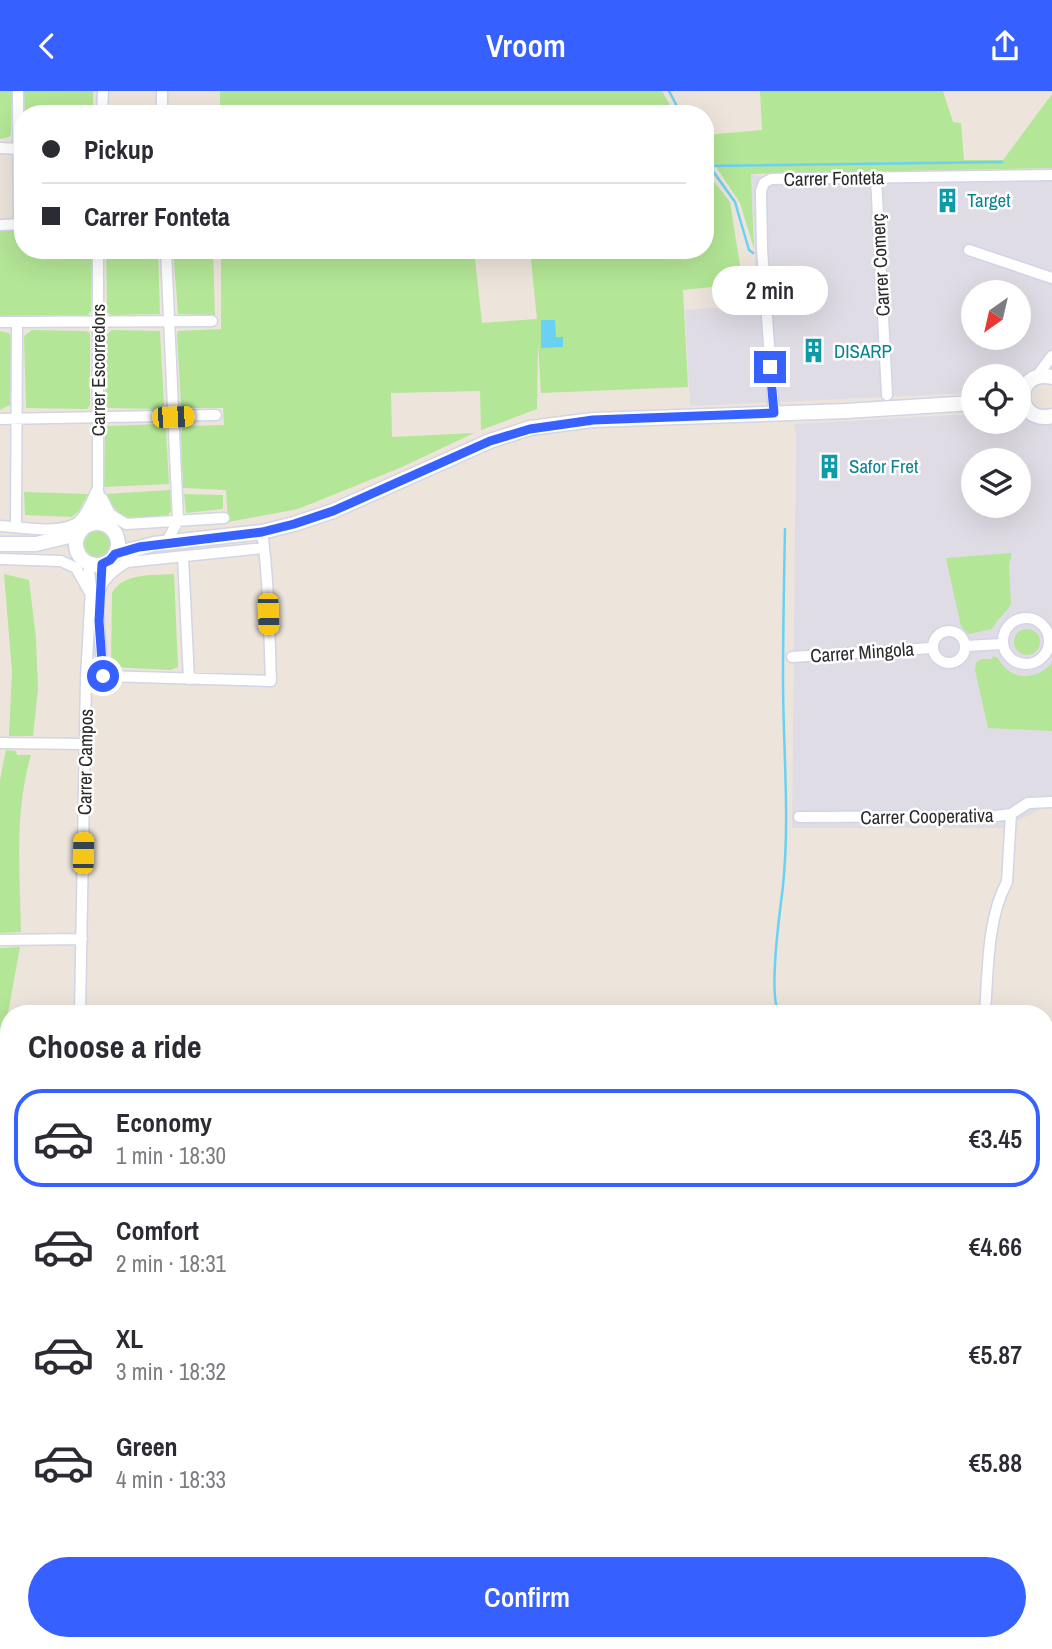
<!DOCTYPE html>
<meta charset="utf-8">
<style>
body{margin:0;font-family:"Archivo Narrow",sans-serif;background:#f2f2f3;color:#2b2b33;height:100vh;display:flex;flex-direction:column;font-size:26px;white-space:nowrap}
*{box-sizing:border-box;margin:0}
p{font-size:23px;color:#7c7c81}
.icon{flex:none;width:38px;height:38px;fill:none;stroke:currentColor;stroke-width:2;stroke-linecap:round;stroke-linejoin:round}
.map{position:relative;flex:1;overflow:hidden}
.drawer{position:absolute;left:0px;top:914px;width:1054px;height:646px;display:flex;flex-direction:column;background:#fff;border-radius:28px 28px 0 0;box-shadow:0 7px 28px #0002}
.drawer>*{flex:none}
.banner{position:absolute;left:14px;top:14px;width:700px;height:154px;border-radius:28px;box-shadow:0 7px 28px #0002;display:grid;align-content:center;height:154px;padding:0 28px;background:#fff}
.needle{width:46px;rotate:214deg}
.buttons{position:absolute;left:961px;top:189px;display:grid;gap:14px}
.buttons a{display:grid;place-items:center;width:70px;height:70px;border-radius:50%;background:#fff;box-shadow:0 7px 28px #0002;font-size:35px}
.end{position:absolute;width:32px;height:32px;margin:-16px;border:9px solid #3660ff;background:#fff;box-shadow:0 0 0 4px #fff}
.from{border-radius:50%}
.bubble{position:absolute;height:49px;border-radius:24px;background:#fff;box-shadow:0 7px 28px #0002;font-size:23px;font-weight:600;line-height:49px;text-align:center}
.car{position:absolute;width:21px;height:42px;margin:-21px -10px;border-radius:9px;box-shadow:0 0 5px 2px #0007;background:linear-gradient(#f5c518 24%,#345 0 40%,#f5c518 0 76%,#345 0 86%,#f5c518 0)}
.banner b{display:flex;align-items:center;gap:24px;height:66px;font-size:26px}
.banner b+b{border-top:2px solid #e1e1e2}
.banner i{width:18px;height:18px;background:#2b2b33}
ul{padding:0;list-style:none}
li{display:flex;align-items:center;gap:21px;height:98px;margin:0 14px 10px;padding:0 14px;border:4px solid transparent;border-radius:28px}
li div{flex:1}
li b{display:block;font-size:26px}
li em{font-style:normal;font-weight:600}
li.on{border-color:#3660ff}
li>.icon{width:63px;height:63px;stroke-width:1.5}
h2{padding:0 28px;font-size:32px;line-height:84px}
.button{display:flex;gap:14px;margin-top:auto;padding:14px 28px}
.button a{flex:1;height:80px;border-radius:42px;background:#3660ff;color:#fff;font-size:28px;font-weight:600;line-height:80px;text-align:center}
header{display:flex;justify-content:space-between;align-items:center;height:91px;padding:0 28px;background:#3660ff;color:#fff;font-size:32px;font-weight:600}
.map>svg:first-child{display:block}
.industrial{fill:#dfdce5;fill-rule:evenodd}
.green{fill:#b3e696}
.water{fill:#6ad1f3}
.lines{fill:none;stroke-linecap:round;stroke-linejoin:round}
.stream{stroke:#6ad1f3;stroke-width:2.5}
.minor-casing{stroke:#d1d5e4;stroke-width:13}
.tertiary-casing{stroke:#d1d5e4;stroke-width:17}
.trunk-casing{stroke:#c8c8c8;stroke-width:20}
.minor{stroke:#fff;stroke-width:10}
.tertiary{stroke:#fff;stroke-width:14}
.trunk{stroke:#fab456;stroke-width:18}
.route{stroke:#3660ff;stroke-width:9}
.labels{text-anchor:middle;stroke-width:5;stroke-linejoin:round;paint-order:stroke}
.street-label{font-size:19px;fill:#2a2a2a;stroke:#fff}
.culture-label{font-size:19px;fill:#0d838f;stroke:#fff;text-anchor:start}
</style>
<header><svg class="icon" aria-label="back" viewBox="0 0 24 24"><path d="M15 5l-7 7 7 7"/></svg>Vroom<svg class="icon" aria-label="share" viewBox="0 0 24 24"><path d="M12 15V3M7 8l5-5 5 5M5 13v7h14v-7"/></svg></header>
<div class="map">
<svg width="1052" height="1558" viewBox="0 0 1052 1558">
<rect width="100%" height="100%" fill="#ede5dc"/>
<path class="industrial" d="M1052,77v196l-13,5 -20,15 -1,-8h-45v17l-283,13 -5,-96 72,-5 -6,-131 14,3zM973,201h45v46h-45z
M953,324l20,1v6h45l1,-5h33v390l-9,1 -40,20h-211l4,-392 -2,-12zM973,369h45v46h-45z"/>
<path class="green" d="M0,0h12l-1,43 -2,3 -9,2z
M24,0h69v23h-68z
M220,0h442l13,23h-455z
M760,0h183l10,31 8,1 3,37h39l49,-66v74l-301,6 3,75 -14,-46 -35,-53v-15l57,-5z
M705,79l25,32 13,82 -60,6 5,97 -147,6 -3,-49 -1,65 -56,21 -1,-39 -89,2 1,44 82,-4 -72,34 -104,42 -70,13 -2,-32 -43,-2 -2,-54 2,-8 41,-1 -1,-17h-39l-3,-3 -4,-70 1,-4 43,-2v-79h253l8,73 55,-4 -7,-69h175z
M0,140h23v19h69l-1,61 -3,4 -88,1z
M106,159h52l2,64 -48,1 -5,-2z
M173,159h40l2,65 -37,-1z
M32,239l54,1 4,2v72l-3,4 -61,-1 -2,-72z
M112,239l48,1 4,74 -4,4 -54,-1 -1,-72z
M0,240l9,2 2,5 -1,67 -10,5z
M162,333l4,6 3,54 -65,3 1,-58 3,-3z
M170,399l1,21 -3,4c-33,2 -45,13 -62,-21z
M24,401l64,2 -9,17 -7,6 -47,-2z
M184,403l39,1v14l-37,4z
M76 453a21 21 0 1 1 42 0a21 21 0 1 1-42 0Z
M1012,462l-3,13 2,38c-5,9 -14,15 -19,25l-24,5 -7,-8 -15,-68z
M4,483l25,6 7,58 2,51 -5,47h-24l3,-64z
M174,483l4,93 -7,3 -60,-3 1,-74c12,-21 40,-17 62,-19z
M1014 551a13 13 0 1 1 26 0a13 13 0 1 1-26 0Z
M993,565l5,2c12,23 38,23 54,5v68l-64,-3 -13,-58 1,-7 5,-4h11z
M6,659l10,1 1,4h14c-17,57 -11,119 -10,177l-21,1v-153z
M20,856l-12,66 -8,90v-155z"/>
<path class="water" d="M541,229h14l1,17h7v10l-22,1z"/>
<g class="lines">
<path class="stream" d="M669,0l12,23
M705,69l30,42 14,48 4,3
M709,75l293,-4
M779,922c-11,-18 1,-102 4,-127 7,-69 0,-138 0,-208 0,-49 1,-99 2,-149
M808,922l110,-6v6"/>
<defs>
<path id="minor" d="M18,0l1,133
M102,23l1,-23
M162,23v-23
M0,57l19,1
M876,86l11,218
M0,134l23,-1
M98,159v239l3,26 9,12
M166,159l12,271 -12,22
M969,159l83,28
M0,231l212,-1
M1037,285l15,-20
M774,322l-12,-164 -1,-58 3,-8 7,-4 281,-4
M0,328l216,-4
M102,407l8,16 16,10 98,-6
M88,434l7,-23
M0,435c23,1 56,9 77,-3 10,-7 15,-23 20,-33
M16,435l1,-204
M262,441c7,49 7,99 9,149l-168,-5c-1,-20 -8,-72 -3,-88 5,-11 17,-20 27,-26l137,-14
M183,466l6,122
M0,468l61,2 15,7 13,23
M101,497l1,-24
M1003 550a23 23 0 1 1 46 0a23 23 0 1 1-46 0Z
M933 556a16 16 0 1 1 32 0a16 16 0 1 1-32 0Z
M965,555l38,-2
M792,566l140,-9
M0,652l85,1
M799,726l197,-1 15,-2 17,-11 24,-1
M0,849l82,-1
M80,922l6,-334 5,-92 -3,-24
M985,922c3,-40 2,-95 22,-131l4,-68
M0,1044l9,1
M819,1558l3,-8"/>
<path id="tertiary" d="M1052,286c-39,-9 -38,48 0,39
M76 453a21 21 0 1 1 42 0a21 21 0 1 1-42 0Z
M0,453h36l42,-10
M115,463l39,-10 108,-12 32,-8 39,-13 157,-70 40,-13 63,-8 253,-9 127,-8
M1045,1427l7,-4
M842,1558l11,-8"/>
<path id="trunk" d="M1045,1452l7,-5
M877,1558l12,-8"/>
</defs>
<use href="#minor" class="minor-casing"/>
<use href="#tertiary" class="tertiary-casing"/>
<use href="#trunk" class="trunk-casing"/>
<use href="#minor" class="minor"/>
<use href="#tertiary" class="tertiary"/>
<use href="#trunk" class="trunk"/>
</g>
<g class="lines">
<path class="route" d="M103,585l-4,-55 3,-57 8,-4 5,-6 24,-7 123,-15 32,-8 39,-13 157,-70 40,-12 63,-9 181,-7 -4,-46"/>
</g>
<defs>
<symbol id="building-bare" viewBox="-9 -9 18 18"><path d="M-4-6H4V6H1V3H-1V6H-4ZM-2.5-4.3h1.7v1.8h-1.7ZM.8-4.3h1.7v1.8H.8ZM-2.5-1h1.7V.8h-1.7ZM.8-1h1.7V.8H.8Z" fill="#0f9aa8" stroke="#fff" stroke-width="2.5" paint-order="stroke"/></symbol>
</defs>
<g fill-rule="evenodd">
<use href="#building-bare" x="930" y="92" width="35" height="35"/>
<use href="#building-bare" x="796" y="242" width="35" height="35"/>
<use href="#building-bare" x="812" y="358" width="35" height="35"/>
</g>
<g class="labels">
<g class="street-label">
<text transform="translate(834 87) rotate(-1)" y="7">Carrer Fonteta</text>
<text transform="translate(880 174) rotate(-93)" y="7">Carrer Comerç</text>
<text transform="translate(98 279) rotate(-90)" y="7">Carrer Escorredors</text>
<text transform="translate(862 561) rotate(-4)" y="7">Carrer Mingola</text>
<text transform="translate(85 671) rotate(-89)" y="7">Carrer Campos</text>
<text transform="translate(927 725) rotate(-1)" y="7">Carrer Cooperativa</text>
</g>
<g class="culture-label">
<text x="967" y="116">Target</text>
<text x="834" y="267">DISARP</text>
<text x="849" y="382">Safor Fret</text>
</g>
</g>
</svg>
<div class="buttons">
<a><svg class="needle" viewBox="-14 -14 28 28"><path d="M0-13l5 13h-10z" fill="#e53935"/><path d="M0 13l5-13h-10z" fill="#7c7c81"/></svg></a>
<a><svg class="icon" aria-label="locate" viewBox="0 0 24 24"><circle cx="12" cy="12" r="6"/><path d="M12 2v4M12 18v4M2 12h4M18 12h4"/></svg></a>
<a><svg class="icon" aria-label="layers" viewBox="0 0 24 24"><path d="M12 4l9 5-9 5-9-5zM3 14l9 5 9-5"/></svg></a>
</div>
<i class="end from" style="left:103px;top:585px"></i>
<i class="end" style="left:770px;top:276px"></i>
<div class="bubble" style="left:712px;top:175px;width:116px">2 min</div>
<i class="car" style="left:173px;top:326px;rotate:88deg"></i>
<i class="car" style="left:268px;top:523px;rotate:178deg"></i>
<i class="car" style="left:83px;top:762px;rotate:1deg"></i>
<div class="banner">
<b><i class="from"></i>Pickup</b>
<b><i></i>Carrer Fonteta</b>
</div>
<section class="drawer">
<h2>Choose a ride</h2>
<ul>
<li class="on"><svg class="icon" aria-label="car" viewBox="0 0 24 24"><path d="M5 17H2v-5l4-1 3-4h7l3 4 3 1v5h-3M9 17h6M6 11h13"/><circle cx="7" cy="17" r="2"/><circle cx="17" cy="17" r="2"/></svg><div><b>Economy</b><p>1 min · 18:30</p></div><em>€3.45</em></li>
<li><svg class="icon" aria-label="car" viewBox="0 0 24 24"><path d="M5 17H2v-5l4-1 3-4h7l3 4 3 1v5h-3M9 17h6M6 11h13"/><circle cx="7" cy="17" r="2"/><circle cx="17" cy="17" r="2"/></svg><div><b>Comfort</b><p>2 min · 18:31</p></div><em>€4.66</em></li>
<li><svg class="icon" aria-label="car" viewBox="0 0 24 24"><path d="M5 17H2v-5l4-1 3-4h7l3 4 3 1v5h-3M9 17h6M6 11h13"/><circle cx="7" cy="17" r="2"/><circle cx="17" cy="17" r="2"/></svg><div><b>XL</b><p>3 min · 18:32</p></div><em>€5.87</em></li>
<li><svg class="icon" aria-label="car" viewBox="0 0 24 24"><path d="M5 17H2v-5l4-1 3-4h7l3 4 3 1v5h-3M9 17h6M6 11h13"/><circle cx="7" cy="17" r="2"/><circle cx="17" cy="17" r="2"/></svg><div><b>Green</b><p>4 min · 18:33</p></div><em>€5.88</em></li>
</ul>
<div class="button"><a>Confirm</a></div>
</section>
</div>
